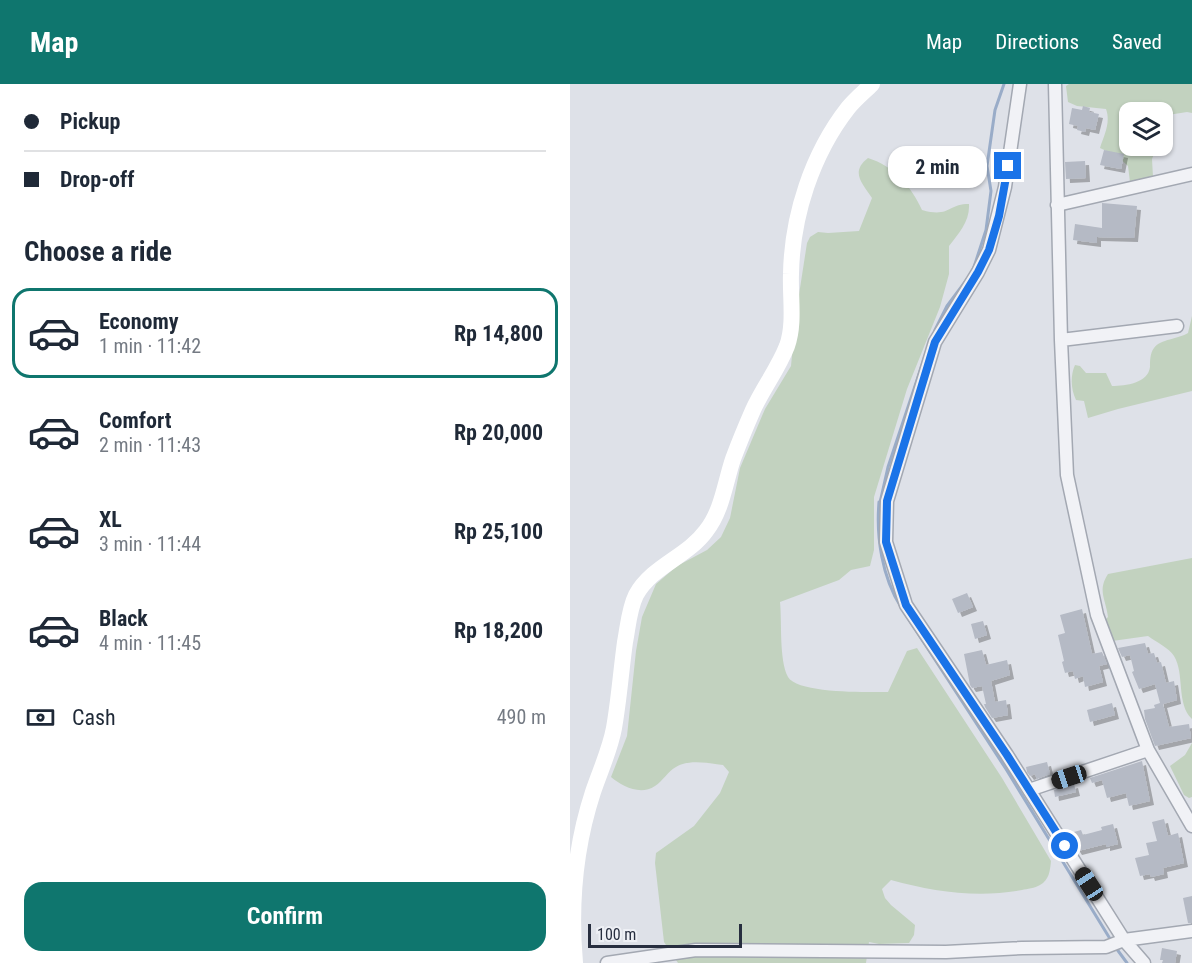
<!DOCTYPE html>
<meta charset="utf-8">
<style>
body{margin:0;font-family:"Roboto Condensed",sans-serif;background:#f6f6f7;color:#1f2937;height:100vh;display:flex;flex-direction:column;font-size:22px;white-space:nowrap}
*{box-sizing:border-box;margin:0}
p{font-size:20px;color:#747a83}
.icon{flex:none;width:33px;height:33px;fill:none;stroke:currentColor;stroke-width:2;stroke-linecap:round;stroke-linejoin:round}
.map{position:relative;flex:1;overflow:hidden}
.panel{display:flex;flex-direction:column;background:#fff;width:570px}
.panel>*{flex:none}
.top-card{display:grid;align-content:center;height:132px;padding:0 24px;background:#fff}
.buttons{position:absolute;left:549px;top:18px;display:grid;gap:12px}
.buttons a{display:grid;place-items:center;width:54px;height:54px;border-radius:12px;background:#fff;box-shadow:0 2px 4px #0004;font-size:30px}
.scale{position:absolute;left:18px;bottom:15px;width:154px;box-sizing:border-box;padding-left:6px;border:3px solid #272e3f;border-top:0;font-size:16px;line-height:21px;white-space:nowrap;color:#272e3f;-webkit-text-stroke:4px #eef0f5;paint-order:stroke}
.end{position:absolute;width:27px;height:27px;margin:-14px;border:8px solid #1a73e8;background:#fff;box-shadow:0 0 0 3px #fff}
.from{border-radius:50%}
.bubble{position:absolute;height:42px;border-radius:18px;background:#fff;box-shadow:0 2px 4px #0004;font-size:20px;font-weight:700;line-height:42px;text-align:center}
.car{position:absolute;width:18px;height:36px;margin:-18px -9px;border-radius:8px;box-shadow:0 0 4px 2px #0007;background:linear-gradient(#222 24%,#8ab4d8 0 40%,#222 0 76%,#8ab4d8 0 86%,#222 0)}
.top-card b{display:flex;align-items:center;gap:21px;height:57px;font-size:22px}
.top-card b+b{border-top:2px solid #e0e1e3}
.top-card i{width:15px;height:15px;background:#1f2937}
ul{padding:0;list-style:none}
li{display:flex;align-items:center;gap:18px;height:90px;margin:0 12px 9px;padding:0 12px;border:3px solid transparent;border-radius:18px}
li div{flex:1}
li b{display:block;font-size:22px}
li em{font-style:normal;font-weight:700}
li.active{border-color:#0f766e}
li>.icon{width:54px;height:54px;stroke-width:1.5}
h2{padding:0 24px;font-size:27px;line-height:72px}
.pay{display:flex;align-items:center;gap:15px;height:66px;padding:0 24px;font-size:22px}
.pay p{margin-inline-start:auto}
.button{display:flex;gap:12px;margin-top:auto;padding:12px 24px}
.button a{flex:1;height:69px;border-radius:18px;background:#0f766e;color:#fff;font-size:24px;font-weight:700;line-height:69px;text-align:center}
header{display:flex;align-items:center;gap:36px;box-sizing:border-box;height:84px;padding:0 30px;background:#0f766e;color:#fff}
header strong{font-size:28px}
nav{display:flex;gap:33px;margin-inline-start:auto;font-size:21px}
main{display:flex;flex:1;min-height:0}
.map>svg:first-child{display:block}
.green{fill:#c2d2bf}
.lines{fill:none;stroke-linecap:round;stroke-linejoin:round}
.stream{stroke:#99acc8;stroke-width:3}
.building{fill:#b5bac5;filter:url(#shadow)}
.street-casing{stroke:#a3a8b2;stroke-width:15}
.street{stroke:#f1f2f6;stroke-width:12}
.secondary{stroke:#fff;stroke-width:16}
.route{stroke:#1a73e8;stroke-width:8}
</style>
<header>
<strong>Map</strong>
<nav><a>Map</a><a>Directions</a><a>Saved</a></nav>
</header>
<main>
<section class="panel">
<div class="top-card">
<b><i class="from"></i>Pickup</b>
<b><i></i>Drop-off</b>
</div>
<h2>Choose a ride</h2>
<ul>
<li class="active"><svg class="icon" aria-label="car" viewBox="0 0 24 24"><path d="M5 17H2v-5l4-1 3-4h7l3 4 3 1v5h-3M9 17h6M6 11h13"/><circle cx="7" cy="17" r="2"/><circle cx="17" cy="17" r="2"/></svg><div><b>Economy</b><p>1 min · 11:42</p></div><em>Rp 14,800</em></li>
<li><svg class="icon" aria-label="car" viewBox="0 0 24 24"><path d="M5 17H2v-5l4-1 3-4h7l3 4 3 1v5h-3M9 17h6M6 11h13"/><circle cx="7" cy="17" r="2"/><circle cx="17" cy="17" r="2"/></svg><div><b>Comfort</b><p>2 min · 11:43</p></div><em>Rp 20,000</em></li>
<li><svg class="icon" aria-label="car" viewBox="0 0 24 24"><path d="M5 17H2v-5l4-1 3-4h7l3 4 3 1v5h-3M9 17h6M6 11h13"/><circle cx="7" cy="17" r="2"/><circle cx="17" cy="17" r="2"/></svg><div><b>XL</b><p>3 min · 11:44</p></div><em>Rp 25,100</em></li>
<li><svg class="icon" aria-label="car" viewBox="0 0 24 24"><path d="M5 17H2v-5l4-1 3-4h7l3 4 3 1v5h-3M9 17h6M6 11h13"/><circle cx="7" cy="17" r="2"/><circle cx="17" cy="17" r="2"/></svg><div><b>Black</b><p>4 min · 11:45</p></div><em>Rp 18,200</em></li>
</ul>
<div class="pay"><svg class="icon" aria-label="cash" viewBox="0 0 24 24"><path d="M3 7h18v10H3z"/><circle cx="12" cy="12" r="2"/></svg>Cash<p>490 m</p></div>
<div class="button"><a>Confirm</a></div>
</section>
<div class="map">
<svg width="622" height="879" viewBox="0 0 622 879">
<defs>
<filter id="shadow"><feDropShadow dx="4" dy="4" stdDeviation="0" flood-color="#0004"/></filter>
</defs>
<rect width="100%" height="100%" fill="#dee1e8"/>
<path class="green" d="M499,0h123v29l-5,-1 -19,3 -5,18 -1,-21h-32v34h27l-5,13 1,18 -23,5 -2,-16 -11,-10 -17,-8c4,-13 11,-25 6,-39l-29,-3 -9,-4 -2,-16z
M298,74c26,8 43,28 54,52 28,8 25,-6 47,-6 1,17 -10,29 -20,42v28l-9,33 -33,82 -33,108v53l-4,16 -19,4 -12,10 -59,22c2,20 -1,58 8,75 10,17 82,15 100,15l19,-41 10,-3 85,130 49,83c-1,10 -2,19 -11,24 -5,3 -13,4 -18,5 -44,8 -88,2 -131,-10l-9,9 3,9 6,7 24,20 -1,10 -5,8 -30,1 -10,-2 -3,21h-188l-14,-21 -9,-79 1,-10 38,-27 26,-33 9,-21 -6,-7c-14,-2 -35,-6 -47,2 -8,4 -13,14 -21,19 -15,10 -33,0 -44,-9l16,-41 9,-85 6,-34 14,-33 21,-18 30,-16 14,-13 9,-19 10,-50 25,-59 26,-43 5,-52 11,-71 3,-6 8,-5 10,1 31,-2 13,-33c-10,-15 -22,-26 -4,-40z
M622,232v75l-74,18 -30,9 -4,-17 -8,-1c-5,-10 -6,-24 -1,-35l5,1 6,7h20l6,13c14,0 36,-3 38,-19 0,-6 0,-14 4,-19 6,-9 25,-9 34,-15z
M622,474v161c-16,-15 -7,-45 -18,-63 -5,-8 -18,-14 -26,-20l-43,6 -2,-20 5,-5c-2,-18 -11,-26 0,-43z
M622,659v54l-3,1 -5,-3 -14,-29 15,-11z"/>
<g class="lines">
<path class="stream" d="M404,183l12,-37 5,-39 -4,-25 8,-56 9,-26
M365,246l12,-24 21,-28
M331,523c-19,-30 -25,-70 -22,-105v5l9,-40 40,-120
M336,531l100,154 106,173
M546,864l11,15"/>
</g>
<path class="building" d="M513,22l7,2 -1,4 10,2 -4,16 -9,-2 -1,4 -8,-2 1,-4 -9,-2 3,-16 10,2z
M534,66l20,4 -3,15 -21,-4z
M515,77l1,17 -20,1 -1,-17z
M532,119l35,3 -3,32 -37,-1v6l-24,-3 2,-16 27,4z
M397,509l6,14 -15,6 -6,-14z
M512,525l10,45 10,-2 5,12 -8,2 4,16 -18,5 -2,-11 -8,3 -2,-8 -8,2 -3,-11 2,-1 -6,-26 7,-2 -5,-18z
M413,537l4,14 -12,4 -4,-15z
M575,559l3,11 6,-1 3,10 4,-1 5,21 8,-2 3,19 -14,4 6,23 20,-3 2,14 -36,8 -10,-27 -1,-9 11,-2 -1,-3 6,-2 -5,-19 -16,5 -7,-17 2,-1 -4,-16 -8,2 -4,-9z
M412,566l4,15 21,-5 3,15 -19,6 4,21 11,-2 2,15 -16,3 -7,-11 -1,-3h2l-4,-18 -10,2 -2,-3 -6,-31z
M542,619l3,12 -25,7 -3,-12z
M572,677l8,40 -21,5 -3,-13 -19,5 -5,-18 -10,3 -2,-5z
M477,678l3,12 -13,5 -2,-5 -5,2 -3,-4 -1,-5z
M504,700l2,8 -21,5 -1,-7z
M594,735l4,17 10,-3 6,30 -21,5 1,6 -13,3 -1,-3 -10,2 -5,-18 14,-3 -3,-12 11,-2 -5,-19z
M543,740l5,20 -12,3v-3l-28,7 -11,-17 14,-4 2,5 19,-5 -1,-3z
M622,812v27h-4l-5,-25z
M592,864l15,3 -2,12h-13l1,-3h-3z"/>
<g class="lines">
<defs>
<path id="street" d="M450,0l-15,103 -16,63 -11,22 -43,70 -48,159 -1,41 20,63 101,150 117,185 20,23
M485,0l6,256 6,135 30,140 51,135 44,76
M487,121l135,-31
M491,256l116,-14
M459,706l119,-40
M37,879l89,-13 250,2 76,-4 84,-1 18,-7 68,-9"/>
</defs>
<use href="#street" class="street-casing"/>
<use href="#street" class="street"/>
<path class="secondary" d="M5,879c-5,-57 0,-116 18,-171 7,-21 17,-42 21,-64 5,-28 7,-57 11,-86 3,-15 4,-33 11,-47 16,-29 51,-38 70,-64 16,-20 19,-48 27,-72 6,-16 13,-33 20,-49 10,-22 25,-41 34,-64 8,-22 3,-49 4,-72 1,-58 21,-120 57,-166 7,-9 16,-16 24,-24"/>
</g>
<g class="lines">
<path class="route" d="M438,82l-9,50 -10,34 -11,22 -43,70 -48,159 -1,41 20,63 101,150 58,91"/>
</g>
</svg>
<div class="buttons">
<a><svg class="icon" aria-label="layers" viewBox="0 0 24 24"><path d="M12 4l9 5-9 5-9-5zM3 14l9 5 9-5"/></svg></a>
</div>
<div class="scale">100 m</div>
<i class="end from" style="left:495px;top:762px"></i>
<i class="end" style="left:438px;top:82px"></i>
<div class="bubble" style="left:318px;top:62px;width:99px">2 min</div>
<i class="car" style="left:499px;top:693px;rotate:252deg"></i>
<i class="car" style="left:519px;top:800px;rotate:327deg"></i>
</div>
</main>
